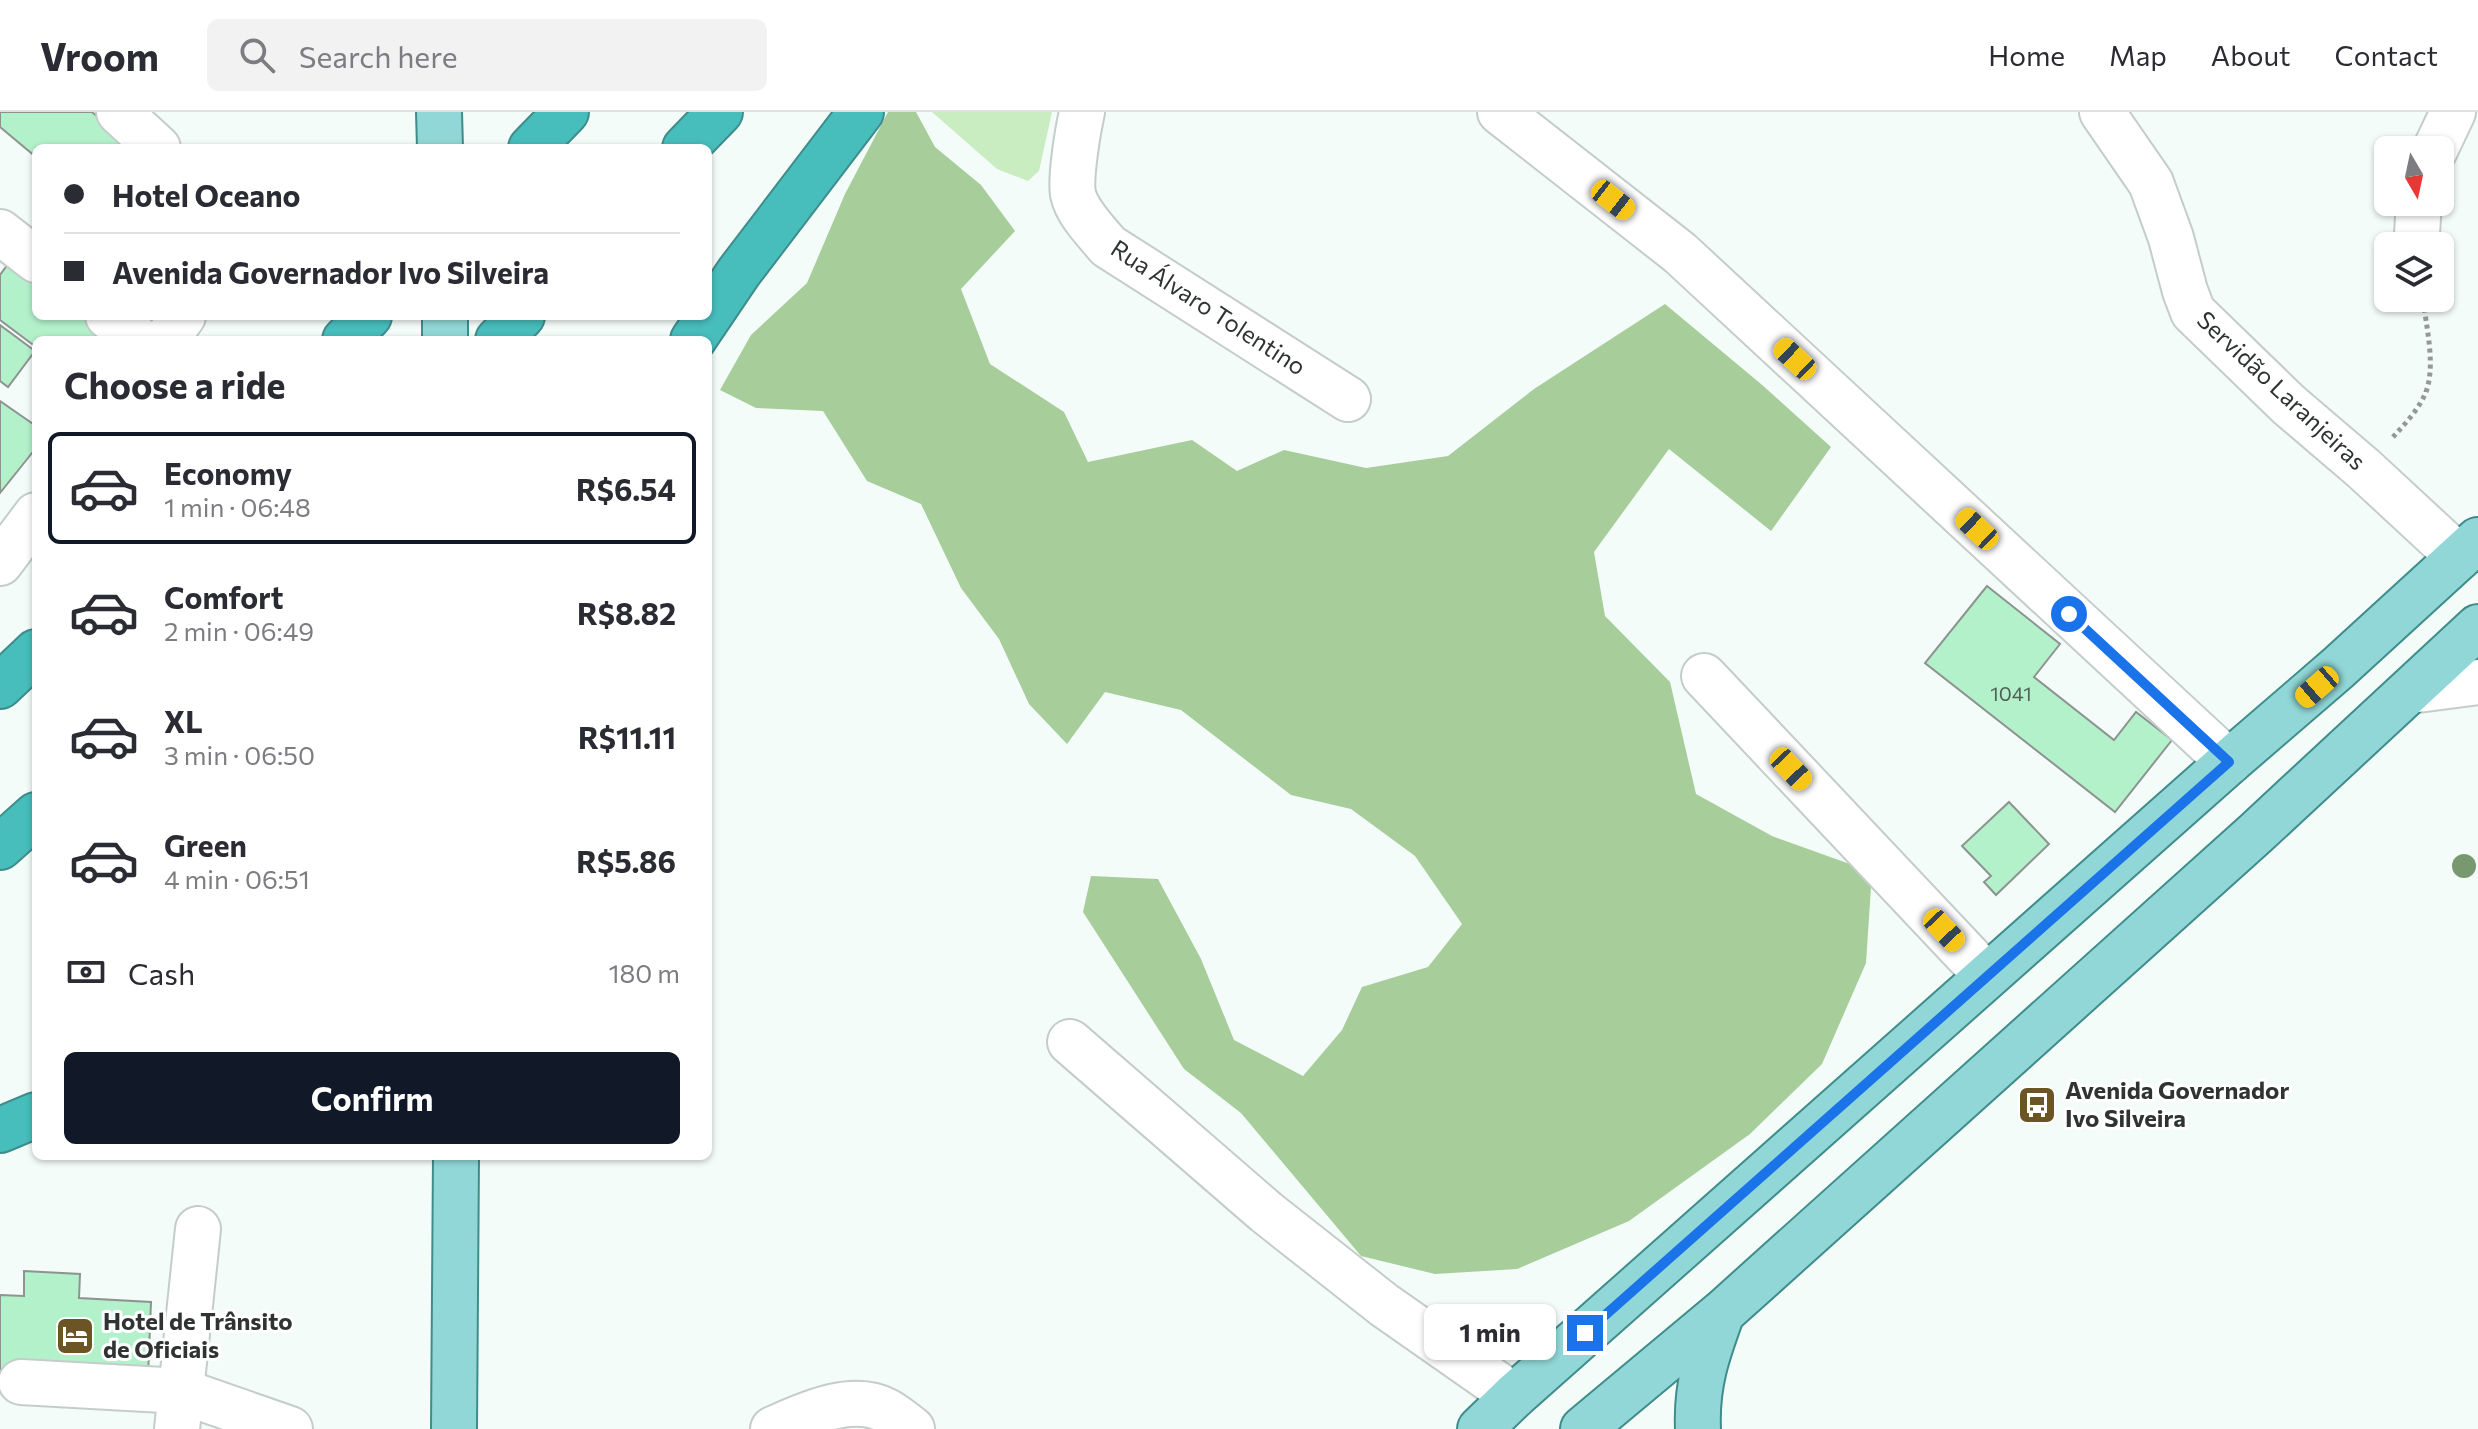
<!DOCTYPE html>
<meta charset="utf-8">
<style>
body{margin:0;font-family:Commissioner,sans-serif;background:#f2f2f3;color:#2b2b33;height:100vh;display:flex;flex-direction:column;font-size:30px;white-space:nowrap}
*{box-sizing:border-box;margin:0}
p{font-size:26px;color:#7c7c81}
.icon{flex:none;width:44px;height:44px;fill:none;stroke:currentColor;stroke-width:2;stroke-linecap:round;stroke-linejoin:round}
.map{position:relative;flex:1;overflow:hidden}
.details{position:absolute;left:32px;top:224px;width:680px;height:824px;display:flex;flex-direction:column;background:#fff;border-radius:12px;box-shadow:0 2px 6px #0004}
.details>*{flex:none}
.top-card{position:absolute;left:32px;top:32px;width:680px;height:176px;border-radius:12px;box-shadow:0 2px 6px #0004;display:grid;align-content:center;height:176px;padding:0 32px;background:#fff}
.needle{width:52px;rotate:171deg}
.fabs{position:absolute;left:2374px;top:24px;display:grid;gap:16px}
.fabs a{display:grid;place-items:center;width:80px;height:80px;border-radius:12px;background:#fff;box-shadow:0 2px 6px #0004;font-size:40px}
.end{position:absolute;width:36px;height:36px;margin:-18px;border:10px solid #1a73e8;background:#fff;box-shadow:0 0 0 4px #fff}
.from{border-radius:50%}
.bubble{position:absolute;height:56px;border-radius:12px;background:#fff;box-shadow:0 2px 6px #0004;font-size:26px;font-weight:700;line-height:56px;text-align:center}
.car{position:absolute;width:24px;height:48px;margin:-24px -12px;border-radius:10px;box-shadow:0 0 6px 2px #0007;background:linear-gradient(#f5c518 24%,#345 0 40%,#f5c518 0 76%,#345 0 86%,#f5c518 0)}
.top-card b{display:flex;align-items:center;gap:28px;height:76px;font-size:30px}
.top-card b+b{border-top:2px solid #e1e1e2}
.top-card i{width:20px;height:20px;background:#2b2b33}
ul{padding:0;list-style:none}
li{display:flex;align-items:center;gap:24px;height:112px;margin:0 16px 12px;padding:0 16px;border:4px solid transparent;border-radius:12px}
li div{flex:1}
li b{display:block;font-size:30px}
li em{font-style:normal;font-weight:700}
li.selected{border-color:#111827}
li>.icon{width:72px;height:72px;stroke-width:1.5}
h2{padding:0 32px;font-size:36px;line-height:96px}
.pay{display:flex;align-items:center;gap:20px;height:88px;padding:0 32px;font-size:30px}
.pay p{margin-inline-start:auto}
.primary-button{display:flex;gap:16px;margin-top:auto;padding:16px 32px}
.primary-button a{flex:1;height:92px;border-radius:12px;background:#111827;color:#fff;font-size:32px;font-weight:700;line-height:92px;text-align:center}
header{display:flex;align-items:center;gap:48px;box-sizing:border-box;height:112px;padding:0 40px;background:#fff;border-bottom:2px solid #e1e1e2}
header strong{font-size:38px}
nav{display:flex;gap:44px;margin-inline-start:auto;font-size:28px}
.search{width:560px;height:72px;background:#f2f2f3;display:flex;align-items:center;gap:20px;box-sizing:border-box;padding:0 28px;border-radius:12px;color:#7c7c81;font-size:30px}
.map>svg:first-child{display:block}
.green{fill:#caecc1}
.forest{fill:#a6cd9a}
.building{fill:#b3f1cb;stroke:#8d948f;stroke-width:2}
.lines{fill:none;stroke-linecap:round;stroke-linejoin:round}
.minor-casing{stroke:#c5cdcb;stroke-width:48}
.major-casing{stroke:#3f8d8b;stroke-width:48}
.highway-casing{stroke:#3f8d8b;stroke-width:48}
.path{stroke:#929996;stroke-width:5;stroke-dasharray:4 4;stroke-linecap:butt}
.minor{stroke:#fff;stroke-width:44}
.major{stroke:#91d7d7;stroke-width:44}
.highway{stroke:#47bdbc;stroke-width:44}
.tree{fill:#789870}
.route{stroke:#1a73e8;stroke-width:10}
.labels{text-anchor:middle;stroke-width:6;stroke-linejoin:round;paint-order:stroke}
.number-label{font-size:20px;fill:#506258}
.street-label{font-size:24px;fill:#2f3331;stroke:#fff}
.poi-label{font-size:24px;font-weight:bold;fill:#2f3331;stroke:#fff;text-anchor:start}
</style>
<header>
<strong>Vroom</strong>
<div class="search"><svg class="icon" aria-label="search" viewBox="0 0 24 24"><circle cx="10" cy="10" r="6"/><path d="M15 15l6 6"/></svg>Search here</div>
<nav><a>Home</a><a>Map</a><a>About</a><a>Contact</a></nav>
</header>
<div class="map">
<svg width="2478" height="1317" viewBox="0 0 2478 1317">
<rect width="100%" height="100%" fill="#f3fcf9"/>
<path class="green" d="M932,0h120l-13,59 -11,10 -31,-12z"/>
<path class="forest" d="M888,0h28l19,35 46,38 34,46 -54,58 29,75 74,48 24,50 104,-22 45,31 47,-21 82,18 82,-12 86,-67 131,-85 96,80 70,63 -60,84 -102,-82 -75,103 11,64 65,66 26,112 76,42 100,36 -6,91 -44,101 -72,70 -121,87 -112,48 -82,5 -74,-18 -120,-143 -57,-44 -101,-157 8,-36 67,3 43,80 33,81 69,36 39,-46 20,-43 66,-20 34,-43 -47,-68 -64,-47 -60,-14 -110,-85 -76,-18 -38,52 -38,-40 -30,-65 -38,-51 -40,-84 -54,-23 -44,-70 -67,-3 -36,-18 31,-55 56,-52 38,-89z"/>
<path class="building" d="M0,0h92l41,36h-97v9l-36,-30z
M16,141l20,15v48h65l19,24h-84v7l-36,-27v-45z
M0,213l35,26 -27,36 -8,-6z
M0,289l36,25v22l-36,45z
M1987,474l73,58 -26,33 80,63 22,-28 36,28 -57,72 -190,-149z
M2009,690l40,42 -53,51 -12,-13 7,-6 -29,-30z
M24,1159l56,3 -1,24 72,4 -3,74 -148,-5v-76l24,1z"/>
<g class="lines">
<defs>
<path id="minor" d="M119,0l39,36
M1082,0c-4,18 -12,65 -9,82 4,19 23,37 35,52l240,153
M1500,0l180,141 549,509
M2102,0l49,71 20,55 14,53 8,21 96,93 75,64 95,88
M2435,38l18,-38
M0,120l36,28
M2417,122l2,-32
M108,204l31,24
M166,228l17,-24
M0,451l36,-48
M1704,564l283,300
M2410,579l68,-9
M1070,930l196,170 118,93 130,91
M21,1270l160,9 109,38
M177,1317l21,-200
M773,1317c32,-14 79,-37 114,-18 9,5 17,12 25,18"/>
<path id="major" d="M439,0l1,36
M445,204v24
M454,1317l2,-273
M1480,1317l34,-33 715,-634 109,-94 140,-128
M1583,1317l139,-116 533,-479 223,-207
M1698,1317c-2,-44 9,-75 24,-116"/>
<path id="highway" d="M531,36l35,-36
M685,36l35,-36
M345,228l24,-24
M498,228l24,-24
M693,228l46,-68 122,-160
M0,574l36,-34
M0,735l36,-32
M0,1018l36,-15"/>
</defs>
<use href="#minor" class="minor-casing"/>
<use href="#major" class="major-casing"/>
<use href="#highway" class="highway-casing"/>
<path class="path" d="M2393,325c12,-13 26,-28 33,-45 10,-28 0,-65 -3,-94"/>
<use href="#minor" class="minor"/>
<use href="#major" class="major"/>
<use href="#highway" class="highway"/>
</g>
<circle class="tree" cx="2464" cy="754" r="12"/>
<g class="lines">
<path class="route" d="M1585,1221l644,-571 -160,-148"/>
</g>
<defs>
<symbol id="bus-square" viewBox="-11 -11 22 22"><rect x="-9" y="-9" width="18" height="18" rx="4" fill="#6c5525" stroke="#fff"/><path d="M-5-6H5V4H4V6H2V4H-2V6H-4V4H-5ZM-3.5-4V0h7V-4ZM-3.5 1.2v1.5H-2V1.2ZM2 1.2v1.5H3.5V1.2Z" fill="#fff"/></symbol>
<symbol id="hotel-square" viewBox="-11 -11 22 22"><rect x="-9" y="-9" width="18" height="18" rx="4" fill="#6c5525" stroke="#fff"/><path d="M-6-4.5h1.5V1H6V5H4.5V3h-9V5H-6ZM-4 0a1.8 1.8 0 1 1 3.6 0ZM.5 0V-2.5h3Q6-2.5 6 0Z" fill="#fff"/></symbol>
</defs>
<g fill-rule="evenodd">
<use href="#bus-square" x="2015" y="971" width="44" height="44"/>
<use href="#hotel-square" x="53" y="1202" width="44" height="44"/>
</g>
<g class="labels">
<g class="number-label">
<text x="2011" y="589">1041</text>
</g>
<g class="street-label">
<text transform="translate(1208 196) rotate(33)" y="8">Rua Álvaro Tolentino</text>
<text transform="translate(2281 279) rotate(43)" y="8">Servidão Laranjeiras</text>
</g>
<g class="poi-label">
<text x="2065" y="987">Avenida Governador<tspan x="2065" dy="28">Ivo Silveira</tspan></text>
<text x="103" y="1218">Hotel de Trânsito<tspan x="103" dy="28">de Oficiais</tspan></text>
</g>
</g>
</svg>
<div class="fabs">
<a><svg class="needle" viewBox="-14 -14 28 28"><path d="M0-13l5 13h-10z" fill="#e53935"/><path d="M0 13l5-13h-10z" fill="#7c7c81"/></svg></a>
<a><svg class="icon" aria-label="layers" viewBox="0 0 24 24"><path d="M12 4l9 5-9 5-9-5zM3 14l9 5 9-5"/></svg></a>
</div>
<i class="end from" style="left:2069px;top:502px"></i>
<i class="end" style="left:1585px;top:1221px"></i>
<div class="bubble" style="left:1424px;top:1192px;width:132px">1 min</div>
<i class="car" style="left:1613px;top:88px;rotate:128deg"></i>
<i class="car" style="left:1795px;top:247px;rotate:313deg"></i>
<i class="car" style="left:1977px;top:417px;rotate:313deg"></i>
<i class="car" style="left:2317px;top:575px;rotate:229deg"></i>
<i class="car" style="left:1791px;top:657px;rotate:137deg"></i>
<i class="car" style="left:1944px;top:818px;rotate:137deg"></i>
<div class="top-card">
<b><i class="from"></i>Hotel Oceano</b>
<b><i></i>Avenida Governador Ivo Silveira</b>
</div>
<section class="details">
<h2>Choose a ride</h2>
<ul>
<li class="selected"><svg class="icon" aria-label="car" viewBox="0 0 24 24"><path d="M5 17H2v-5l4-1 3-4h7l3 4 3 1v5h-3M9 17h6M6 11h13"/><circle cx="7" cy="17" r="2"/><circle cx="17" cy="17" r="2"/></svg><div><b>Economy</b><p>1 min · 06:48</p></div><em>R$6.54</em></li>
<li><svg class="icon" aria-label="car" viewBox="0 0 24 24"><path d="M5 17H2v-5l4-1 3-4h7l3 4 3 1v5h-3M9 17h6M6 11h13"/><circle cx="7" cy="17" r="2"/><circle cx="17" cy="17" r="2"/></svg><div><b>Comfort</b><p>2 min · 06:49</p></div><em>R$8.82</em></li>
<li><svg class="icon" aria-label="car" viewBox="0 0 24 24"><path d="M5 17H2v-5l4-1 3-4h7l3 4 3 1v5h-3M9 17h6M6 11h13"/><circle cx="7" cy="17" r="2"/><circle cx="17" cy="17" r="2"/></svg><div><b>XL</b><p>3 min · 06:50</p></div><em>R$11.11</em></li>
<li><svg class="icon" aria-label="car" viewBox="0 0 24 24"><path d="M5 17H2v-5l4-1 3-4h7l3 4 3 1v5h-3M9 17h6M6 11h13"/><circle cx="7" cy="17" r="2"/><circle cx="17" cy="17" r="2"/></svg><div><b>Green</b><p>4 min · 06:51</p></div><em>R$5.86</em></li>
</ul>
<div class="pay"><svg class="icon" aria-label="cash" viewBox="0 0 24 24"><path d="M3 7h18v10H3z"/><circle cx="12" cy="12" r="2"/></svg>Cash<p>180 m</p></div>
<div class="primary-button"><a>Confirm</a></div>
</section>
</div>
